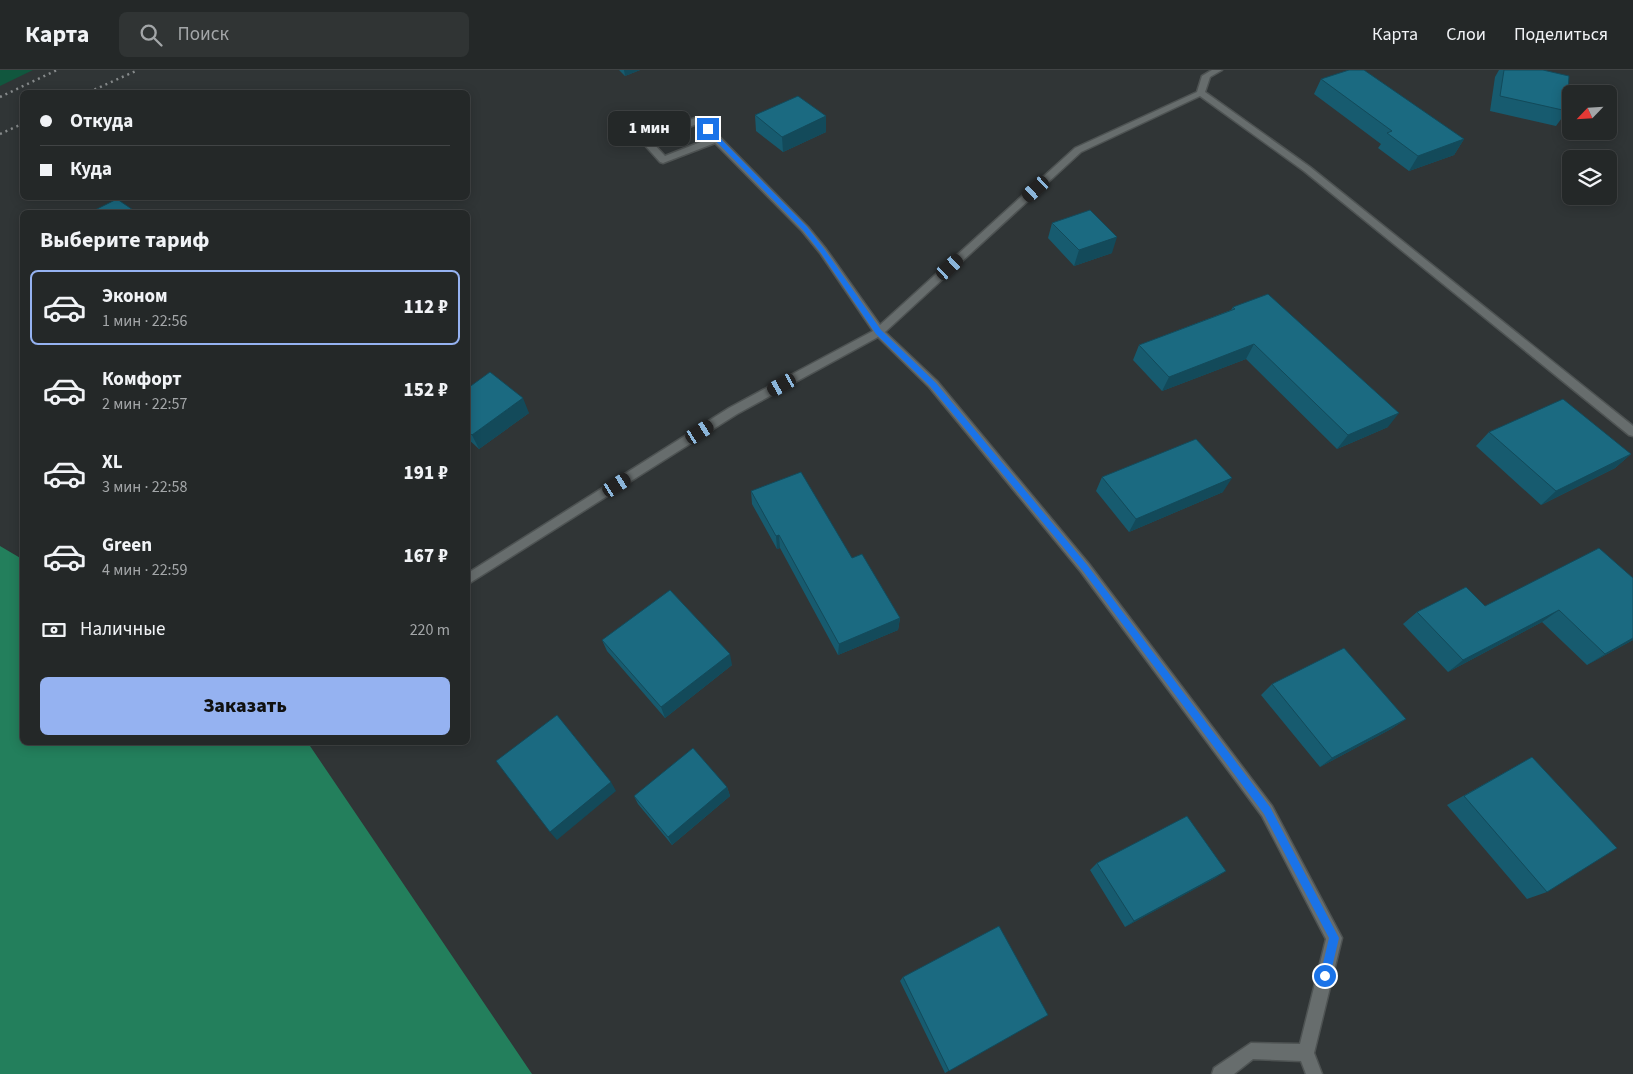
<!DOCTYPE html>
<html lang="ru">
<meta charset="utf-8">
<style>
body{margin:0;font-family:"Source Sans 3",sans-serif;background:#303434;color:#f1f3f6;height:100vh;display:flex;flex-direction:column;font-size:19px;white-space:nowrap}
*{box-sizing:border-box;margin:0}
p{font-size:16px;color:#a3a6a8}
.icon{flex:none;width:28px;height:28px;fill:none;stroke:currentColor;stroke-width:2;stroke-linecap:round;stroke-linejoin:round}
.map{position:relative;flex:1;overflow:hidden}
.sheet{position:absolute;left:20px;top:140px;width:450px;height:535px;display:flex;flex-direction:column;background:#242828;border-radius:8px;box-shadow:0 2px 12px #0003,0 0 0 1px #414445}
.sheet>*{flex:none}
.hud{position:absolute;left:20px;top:20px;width:450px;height:110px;border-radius:8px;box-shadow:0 2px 12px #0003,0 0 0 1px #414445;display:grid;align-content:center;height:110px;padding:0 20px;background:#242828}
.needle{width:32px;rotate:245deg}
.fabs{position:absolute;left:1562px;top:15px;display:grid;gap:10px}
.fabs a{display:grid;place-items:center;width:55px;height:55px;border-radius:8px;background:#242828;box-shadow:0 2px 12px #0003,0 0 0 1px #414445;font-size:25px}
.end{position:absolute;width:22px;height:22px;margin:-11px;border:6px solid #1a73e8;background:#fff;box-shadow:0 0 0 2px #fff}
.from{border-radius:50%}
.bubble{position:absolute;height:35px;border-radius:8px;background:#242828;box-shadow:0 2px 12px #0003,0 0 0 1px #414445;font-size:16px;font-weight:800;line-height:35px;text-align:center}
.car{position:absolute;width:15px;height:30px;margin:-15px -8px;border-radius:6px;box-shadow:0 0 4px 1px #0007;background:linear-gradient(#222 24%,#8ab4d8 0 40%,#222 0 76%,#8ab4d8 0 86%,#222 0)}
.hud b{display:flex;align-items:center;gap:18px;height:48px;font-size:19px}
.hud b+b{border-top:1px solid #414445}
.hud i{width:12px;height:12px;background:#f1f3f6}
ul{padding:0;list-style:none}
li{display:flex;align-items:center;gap:15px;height:75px;margin:0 10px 8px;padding:0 10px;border:2px solid transparent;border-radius:8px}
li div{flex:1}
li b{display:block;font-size:19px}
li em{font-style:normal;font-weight:800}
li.active{border-color:#95b2f1}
li>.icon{width:45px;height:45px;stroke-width:1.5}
h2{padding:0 20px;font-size:22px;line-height:60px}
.pay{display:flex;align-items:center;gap:12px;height:55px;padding:0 20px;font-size:19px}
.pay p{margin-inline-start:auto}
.button{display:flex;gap:10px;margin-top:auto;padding:10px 20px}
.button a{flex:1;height:58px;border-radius:8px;background:#95b2f1;color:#111;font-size:20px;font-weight:800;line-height:58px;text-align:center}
header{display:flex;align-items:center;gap:30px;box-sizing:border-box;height:70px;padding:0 25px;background:#242828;border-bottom:1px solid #414445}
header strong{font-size:24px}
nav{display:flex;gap:28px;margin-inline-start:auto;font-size:18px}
.search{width:350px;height:45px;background:#303434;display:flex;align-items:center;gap:12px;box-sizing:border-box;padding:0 18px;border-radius:8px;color:#a3a6a8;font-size:19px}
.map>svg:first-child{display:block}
.green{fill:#11573e}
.forest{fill:#237f5c}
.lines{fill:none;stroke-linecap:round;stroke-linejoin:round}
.minor-casing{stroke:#4e5353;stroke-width:3}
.minor{fill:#676d6d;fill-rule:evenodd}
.rail{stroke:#868a8b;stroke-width:2.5;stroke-dasharray:2 4;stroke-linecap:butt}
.wall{fill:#175b6f}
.shaded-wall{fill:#134a5a}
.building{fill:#1b6a81;stroke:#134a5a}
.route{fill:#1a73e8}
</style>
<header>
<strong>Карта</strong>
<div class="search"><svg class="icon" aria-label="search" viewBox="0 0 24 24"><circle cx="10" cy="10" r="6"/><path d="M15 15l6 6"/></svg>Поиск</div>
<nav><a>Карта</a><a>Слои</a><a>Поделиться</a></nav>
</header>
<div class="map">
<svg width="1633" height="1004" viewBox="0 0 1633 1004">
<rect width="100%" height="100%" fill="#303536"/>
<path class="green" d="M0,0h33l-33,16z"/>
<path class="forest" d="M0,476l22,13v183l286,1 224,331h-532z"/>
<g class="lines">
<defs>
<path id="minor" d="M1212,0h10l-12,7 -5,15 105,75 323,259v10l-4,-1 -325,-264 -104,-75 -119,56 -196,180 52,49 152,183 183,242 70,132 -28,115 8,21h-16l-5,-13 -48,-2 -19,15h-22l2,-6 37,-25 49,1 26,-105 -64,-123 -181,-244 -152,-185 -51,-50 -141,77 -269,170v-11l261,-165 144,-77 -53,-78 -18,-22 -87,-88 -52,20 -3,-1 -18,-20v-4l53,-20h6l107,109 18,22 54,76 195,-177 122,-56 5,-16zM697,54l14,14 -46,18 -14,-15z"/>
</defs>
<use href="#minor" class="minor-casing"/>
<use href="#minor" class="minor"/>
<path class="rail" d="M89,22l49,-22
M0,27l57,-27
M0,64l22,-10"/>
</g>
<path class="wall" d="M619,0h21l-15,6z
M1499,0h44l24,41 -11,15 -66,-15 5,-34z
M1321,9l143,60 -10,16 -45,16 -31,-23 3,-4 -67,-50z
M755,45l71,17 -43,20 -27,-21z
M1052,153l60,30 -38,13 -26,-28z
M1233,237l155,120 -51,22 -91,-90 -84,32 -29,-31 6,-15 92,-35z
M468,318l61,25 -50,36 -11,-10z
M1489,362l142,22 -16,14 -74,37 -65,-59z
M1102,407l121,15 -94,40 -33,-41z
M751,421l101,67 48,60 -2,12 -60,25 -58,-107 -3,1 -25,-45z
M1633,508v62l-46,25 -45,-43 -94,50 -45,-48 14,-12 68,-6z
M602,570l130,25 -67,53 -58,-67z
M1272,614l134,35 -15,10 -71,38 -59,-72z
M1532,687l15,135 -20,7 -80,-94z
M727,717l3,9 -58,49 -34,-41 -4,-8z
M1097,793l129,8 -11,7 -90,49 -35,-57z
M903,907l145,38 -103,58 -45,-92z"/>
<path class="shaded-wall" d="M624,0h16l-15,6z
M826,46v16l-43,20 -1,-15z
M1464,69l-10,16 -45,16 9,-15z
M1117,167l-5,16 -38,13 5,-16z
M1254,274l-8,15 -84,32 7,-14z
M523,328l6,15 -50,36 -7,-14z
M1399,343l-11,14 -51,22 11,-14z
M1631,384l-16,14 -74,37 15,-14z
M1232,408l-9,14 -94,40 7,-13z
M779,465l1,13 -3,1 -1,-13z
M1559,540l-17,12 -94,50 15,-12z
M900,548l-2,12 -60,25 1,-11z
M1633,568v2l-46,25 18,-11z
M730,584l2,11 -67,53 -4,-11z
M1406,649l-15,10 -71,38 12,-9z
M611,712l5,9 -59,49 -7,-8z
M727,717l3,9 -58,49 -4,-8z
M1226,801l-11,7 -90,49 9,-6z"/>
<path class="building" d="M1349,0h15l100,69 -46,17 -31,-23 5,-2 -71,-52z
M1504,0h39l26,6 -2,35 -67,-15z
M798,26l28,20 -44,21 -27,-22z
M117,129l19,13h-45z
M1090,140l27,27 -38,13 -27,-27z
M1268,224l131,119 -51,22 -94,-91 -85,33 -30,-32 96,-36 -2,-2z
M490,302l33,26 -51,37 -4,-4v-43z
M1563,329l68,55 -75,37 -67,-59z
M1196,369l36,39 -96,41 -34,-42z
M801,402l51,86 10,-4 38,64 -61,26 -60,-109 -3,1 -25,-45z
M1599,478l34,30v60l-28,16 -46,-44 -96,50 -46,-48 49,-25 19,19z
M670,520l60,64 -69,53 -59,-67z
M1344,578l62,71 -74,39 -60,-74z
M557,645l54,67 -61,50 -54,-71z
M693,678l34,39 -59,50 -34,-41z
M1532,687l85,91 -70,44 -83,-96z
M1187,746l39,55 -92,50 -37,-58z
M999,856l49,89 -99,56 -46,-94z"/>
<path class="route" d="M706,58h4l97,99 18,23 56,80 55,53 152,183 182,241 69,131 -10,42 -4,1 -4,-1 -1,-4 9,-38 -65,-124 -181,-243 -153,-185 -54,-52 -55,-81 -18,-23 -97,-99z"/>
</svg>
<div class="fabs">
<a><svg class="needle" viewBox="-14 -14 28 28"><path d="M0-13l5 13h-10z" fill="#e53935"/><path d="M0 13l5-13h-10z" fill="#a3a6a8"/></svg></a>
<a><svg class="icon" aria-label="layers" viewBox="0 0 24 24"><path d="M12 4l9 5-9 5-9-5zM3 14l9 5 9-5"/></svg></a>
</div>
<i class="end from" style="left:1325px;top:906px"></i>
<i class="end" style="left:708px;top:59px"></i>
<div class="bubble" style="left:608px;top:41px;width:82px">1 мин</div>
<i class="car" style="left:1036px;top:119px;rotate:228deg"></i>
<i class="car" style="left:950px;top:197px;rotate:48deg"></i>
<i class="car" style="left:782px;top:315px;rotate:241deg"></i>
<i class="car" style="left:700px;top:362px;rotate:58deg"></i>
<i class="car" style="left:617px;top:415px;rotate:58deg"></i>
<div class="hud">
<b><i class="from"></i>Откуда</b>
<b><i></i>Куда</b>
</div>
<section class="sheet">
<h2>Выберите тариф</h2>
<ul>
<li class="active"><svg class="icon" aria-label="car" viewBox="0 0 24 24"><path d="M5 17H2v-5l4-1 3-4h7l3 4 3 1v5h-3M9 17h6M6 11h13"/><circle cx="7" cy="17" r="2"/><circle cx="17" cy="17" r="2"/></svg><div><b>Эконом</b><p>1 мин · 22:56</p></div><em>112 ₽</em></li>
<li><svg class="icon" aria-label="car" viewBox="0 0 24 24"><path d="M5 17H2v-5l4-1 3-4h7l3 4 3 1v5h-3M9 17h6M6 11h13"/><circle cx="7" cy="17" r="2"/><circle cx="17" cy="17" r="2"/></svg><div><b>Комфорт</b><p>2 мин · 22:57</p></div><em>152 ₽</em></li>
<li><svg class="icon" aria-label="car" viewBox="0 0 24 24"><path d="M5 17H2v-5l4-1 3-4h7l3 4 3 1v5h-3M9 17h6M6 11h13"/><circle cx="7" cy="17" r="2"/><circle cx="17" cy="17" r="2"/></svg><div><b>XL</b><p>3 мин · 22:58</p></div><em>191 ₽</em></li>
<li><svg class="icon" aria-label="car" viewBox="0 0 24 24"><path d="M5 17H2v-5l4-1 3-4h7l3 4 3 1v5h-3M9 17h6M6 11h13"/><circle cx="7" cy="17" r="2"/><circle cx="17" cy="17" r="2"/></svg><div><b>Green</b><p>4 мин · 22:59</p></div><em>167 ₽</em></li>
</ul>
<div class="pay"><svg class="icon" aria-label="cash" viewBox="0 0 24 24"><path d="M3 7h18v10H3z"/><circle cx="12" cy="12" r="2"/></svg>Наличные<p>220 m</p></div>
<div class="button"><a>Заказать</a></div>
</section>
</div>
